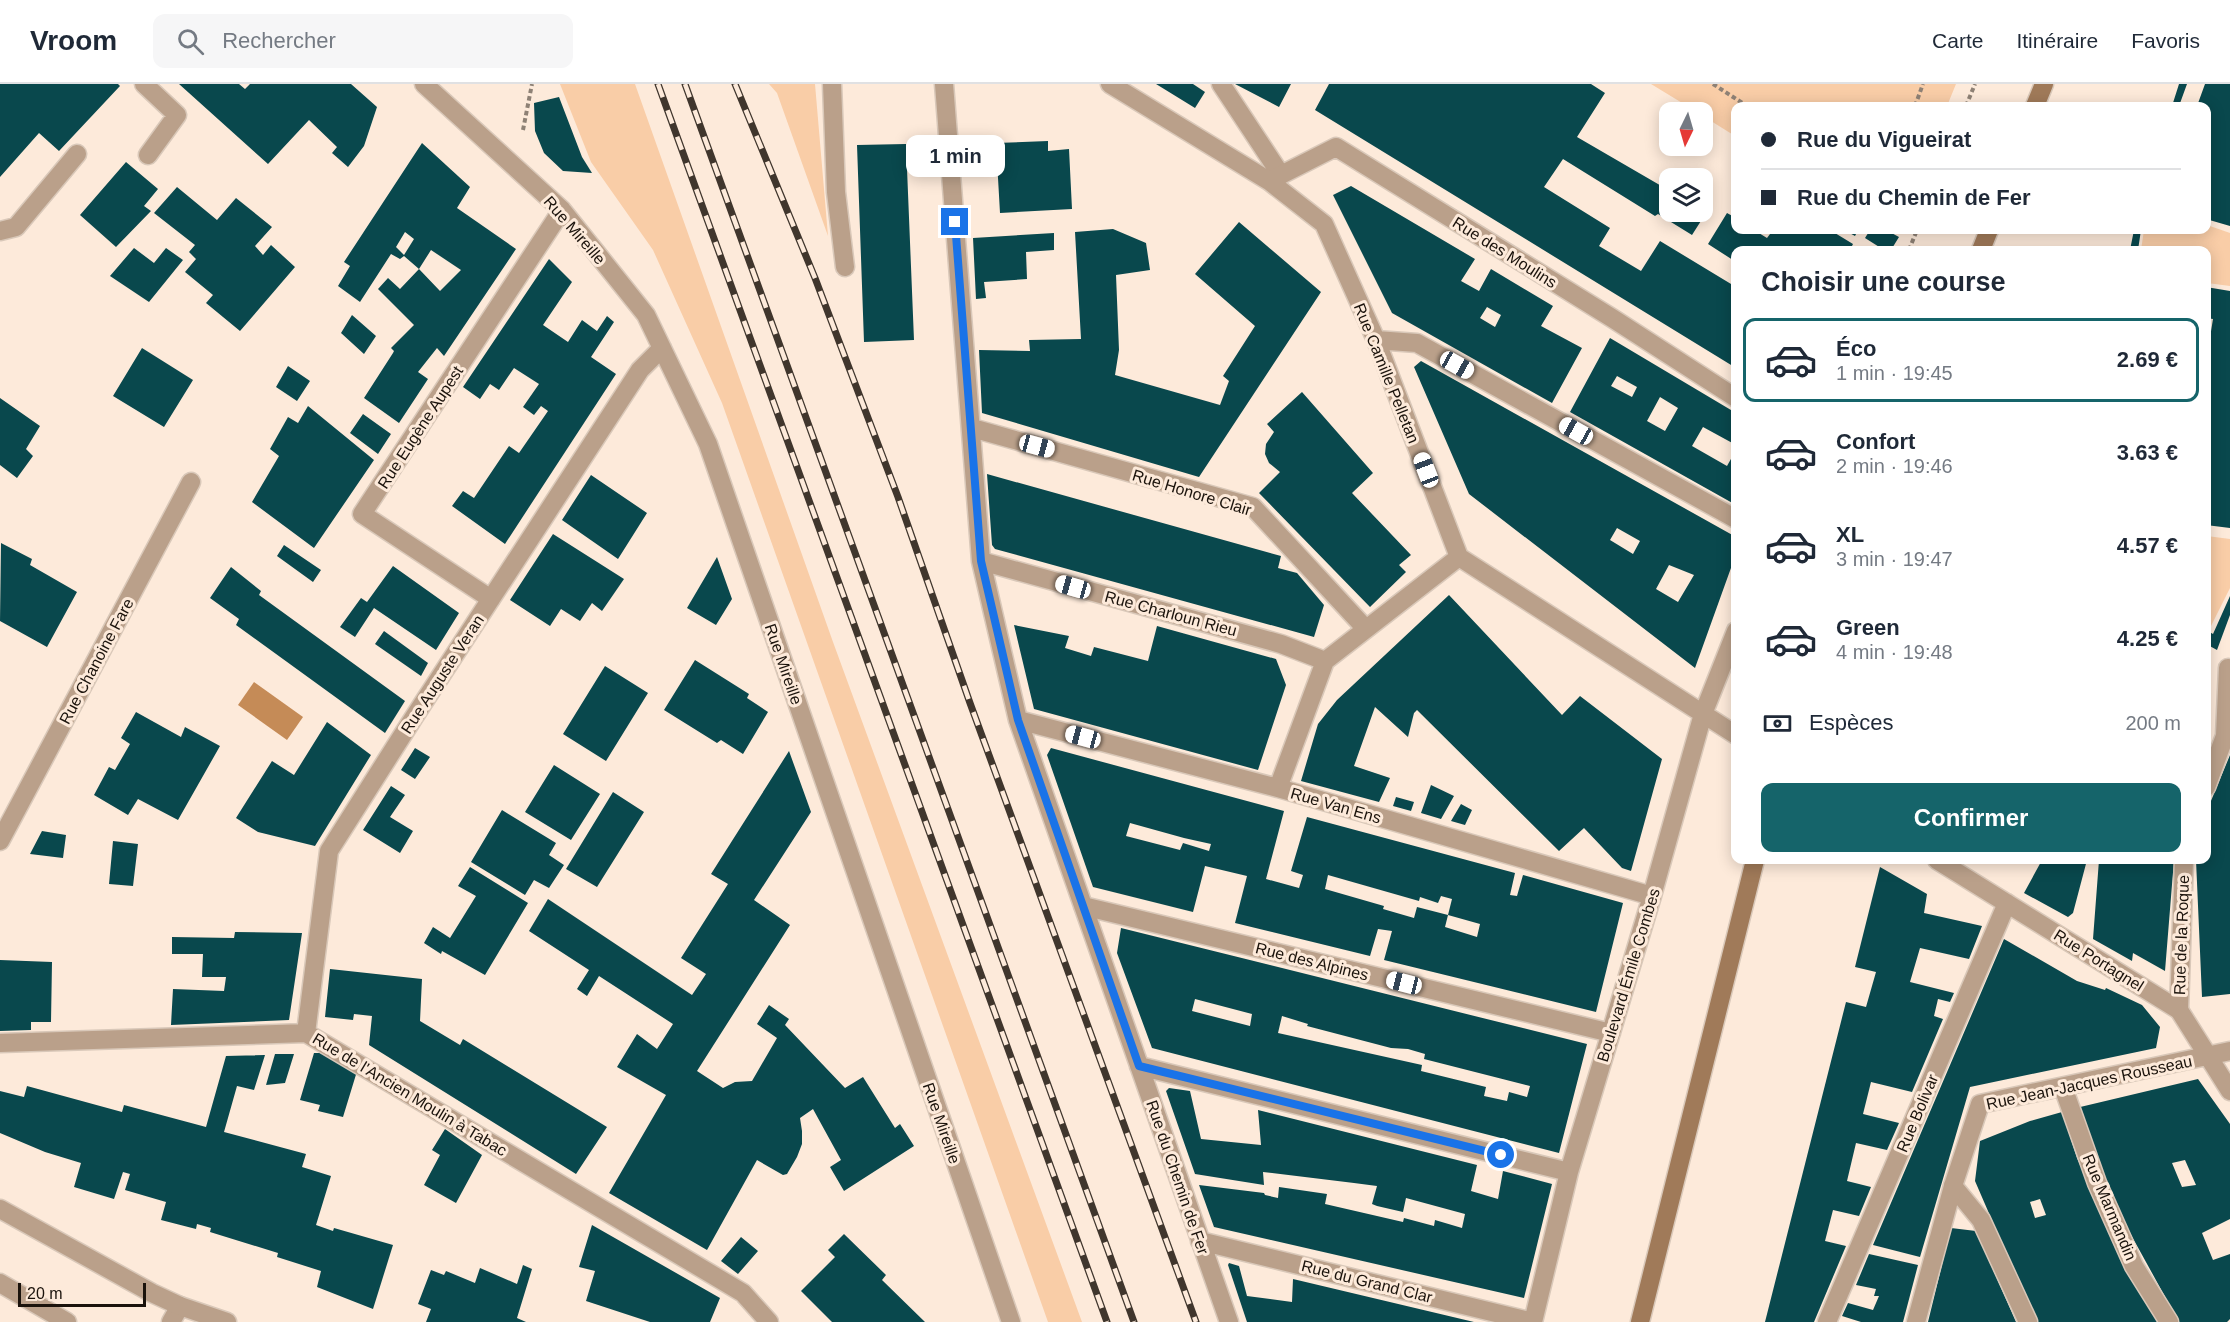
<!DOCTYPE html>
<html lang="fr">
<meta charset="utf-8">
<style>
body{margin:0;font-family:Arial,sans-serif;background:#f6f6f7;color:#1f2937;height:100vh;display:flex;flex-direction:column;font-size:22px;white-space:nowrap}
*{box-sizing:border-box;margin:0}
p{font-size:20px;color:#747a83}
.icon{flex:none;width:33px;height:33px;fill:none;stroke:currentColor;stroke-width:2;stroke-linecap:round;stroke-linejoin:round}
.map{position:relative;flex:1;overflow:hidden}
.sheet{position:absolute;left:1731px;top:162px;width:480px;height:618px;display:flex;flex-direction:column;background:#fff;border-radius:12px;box-shadow:0 3px 15px #0003}
.sheet>*{flex:none}
.top-card{position:absolute;left:1731px;top:18px;width:480px;height:132px;border-radius:12px;box-shadow:0 3px 15px #0003;display:grid;align-content:center;height:132px;padding:0 30px;background:#fff}
.needle{width:39px;rotate:185deg}
.fabs{position:absolute;left:1659px;top:18px;display:grid;gap:12px}
.fabs a{display:grid;place-items:center;width:54px;height:54px;border-radius:12px;background:#fff;box-shadow:0 3px 15px #0003;font-size:30px}
.scale{position:absolute;left:18px;bottom:15px;width:128px;box-sizing:border-box;padding-left:6px;border:3px solid #1b130c;border-top:0;font-size:16px;line-height:21px;white-space:nowrap;color:#1b130c;-webkit-text-stroke:4px #fdeada;paint-order:stroke}
.end{position:absolute;width:27px;height:27px;margin:-14px;border:8px solid #1a73e8;background:#fff;box-shadow:0 0 0 3px #fff}
.from{border-radius:50%}
.bubble{position:absolute;height:42px;border-radius:12px;background:#fff;box-shadow:0 3px 15px #0003;font-size:20px;font-weight:700;line-height:42px;text-align:center}
.car{position:absolute;width:18px;height:36px;margin:-18px -9px;border-radius:8px;box-shadow:0 0 4px 2px #0007;background:linear-gradient(#fff 24%,#345 0 40%,#fff 0 76%,#345 0 86%,#fff 0)}
.top-card b{display:flex;align-items:center;gap:21px;height:57px;font-size:22px}
.top-card b+b{border-top:2px solid #e0e1e3}
.top-card i{width:15px;height:15px;background:#1f2937}
ul{padding:0;list-style:none}
li{display:flex;align-items:center;gap:18px;height:84px;margin:0 12px 9px;padding:0 18px;border:3px solid transparent;border-radius:12px}
li div{flex:1}
li b{display:block;font-size:22px}
li em{font-style:normal;font-weight:700}
li.current{border-color:#15646a}
li>.icon{width:54px;height:54px;stroke-width:1.5}
h2{padding:0 30px;font-size:27px;line-height:72px}
.pay{display:flex;align-items:center;gap:15px;height:66px;padding:0 30px;font-size:22px}
.pay p{margin-inline-start:auto}
.button{display:flex;gap:12px;margin-top:auto;padding:12px 30px}
.button a{flex:1;height:69px;border-radius:12px;background:#15646a;color:#fff;font-size:24px;font-weight:700;line-height:69px;text-align:center}
header{display:flex;align-items:center;gap:36px;box-sizing:border-box;height:84px;padding:0 30px;background:#fff;border-bottom:2px solid #e0e1e3}
header strong{font-size:28px}
nav{display:flex;gap:33px;margin-inline-start:auto;font-size:21px}
.search{width:420px;height:54px;background:#f6f6f7;display:flex;align-items:center;gap:15px;box-sizing:border-box;padding:0 21px;border-radius:12px;color:#747a83;font-size:22px}
.map>svg:first-child{display:block}
.green{fill:#f9cda7}
.water{fill:#c58b57}
.building{fill:#09484d;fill-rule:evenodd}
.lines{fill:none;stroke-linecap:round;stroke-linejoin:round}
.service-casing{stroke:#d9c8b9;stroke-width:21}
.pedestrian-casing{stroke:#d9c8b9;stroke-width:21}
.minor-casing{stroke:#d9c8b9;stroke-width:21}
.secondary-casing{stroke:#d9c8b9;stroke-width:21}
.path{stroke:#8e8175;stroke-width:4;stroke-dasharray:4.5 3;stroke-linecap:butt}
.service{stroke:#baa08a;stroke-width:18}
.pedestrian{stroke:#baa08a;stroke-width:18}
.minor{stroke:#baa08a;stroke-width:18}
.secondary{stroke:#a07a59;stroke-width:18}
.rail-casing{stroke:#40362d;stroke-width:7}
.rail{stroke:#fdeada;stroke-width:4.5;stroke-dasharray:14;stroke-linecap:butt}
.route{stroke:#1a73e8;stroke-width:8}
.labels{text-anchor:middle;stroke-width:6;stroke-linejoin:round;paint-order:stroke}
.street-label{font-size:16px;fill:#1b130c;stroke:#fdeada}
</style>
<header>
<strong>Vroom</strong>
<div class="search"><svg class="icon" aria-label="search" viewBox="0 0 24 24"><circle cx="10" cy="10" r="6"/><path d="M15 15l6 6"/></svg>Rechercher</div>
<nav><a>Carte</a><a>Itinéraire</a><a>Favoris</a></nav>
</header>
<div class="map">
<svg width="2230" height="1238" viewBox="0 0 2230 1238">
<rect width="100%" height="100%" fill="#fdeada"/>
<path class="green" d="M560,0h75l198,558 249,680h-34l-326,-919 -69,-153 -62,-88z
M769,0h46l13,152 -51,-143z
M1651,0h305l-9,22h-211l-1,30 -32,-20 -1,-4h-5z
M2207,141l23,8v53l-23,-3 -1,-33h-65l3,-20h62z
M2207,452l23,3v49l-20,40 -4,-2z"/>
<path class="water" d="M254,598l49,35 -16,23 -49,-35z"/>
<path class="building" d="M0,0h118l2,2 -61,65 -20,-18 -39,44z
M179,0h60l6,5 5,-5h101l26,23 -13,39 -16,21 -16,-14 5,-6 -28,-27 -41,44z
M1156,0h37l12,8 -10,16z
M1235,0h56l-12,23z
M1329,0h262l14,9 -28,44 93,54v21l36,1 -14,22 -34,-21 -3,2 -92,-57 -19,28 66,41 -11,18 42,25 19,-30 76,46v81l-421,-258z
M2179,0h8l-8,22h-7z
M2205,0h25v142l-24,-7v-113h-9z
M559,13l23,60 10,16 -29,-2 -19,-18 -9,-22 -1,-28z
M1048,57v10l21,-2 3,60 -72,4 -4,-70z
M422,59l48,44 -13,21 59,41 -72,107 -7,-8 -19,24 10,7 -29,44 -35,-25 29,-45 1,-2 -3,-3 23,-23 -36,-36 10,-11 12,11 19,-20 -15,-13 -4,3 -9,-5 -31,48 -22,-16 12,-20 -6,-4zM405,148l9,7 -10,16 -8,-8zM431,166l30,20 -21,21 -21,-22z
M906,60l8,196 -50,2 -7,-197z
M126,78l32,27 -14,17 7,5 -35,36 -36,-32z
M1351,102l124,73 -14,22 18,10 12,-22 62,37 -12,20 41,22 -30,55 -160,-90 -59,-118zM1487,223l14,8 -6,12 -15,-9z
M177,103l40,33 19,-22 36,29 -17,19 8,9 8,-10 24,22 -55,64 -34,-28 7,-8 -28,-23 11,-13 -7,-7 6,-7 -41,-32z
M1727,129l9,5v12h18l13,8 6,-8h57l23,14 -3,6h-114v12l-28,-18z
M1239,138l82,70 -122,185 -217,-64 -3,-63 51,1 -1,-11 52,-1 -6,-107 38,-3 33,14 4,27 -34,5 3,75 -4,25 105,30 9,-24 -6,-5 32,-50 -60,-52z
M1844,146h14l-3,6z
M1870,146h16l13,7 -8,13h-7l-19,-12z
M2134,146h7l-3,20h-8z
M1054,149v17l-28,2 1,27 -43,3 2,16 -10,1 -3,-61z
M134,164l20,15 12,-15 17,12 -34,42 -39,-26z
M549,175l23,23 -29,43 25,17 14,-22 15,11 10,-15 7,6 -23,35 25,17 -111,170 -53,-38 11,-15 11,7 35,-52 10,7 29,-42 -7,-5 -7,9 -11,-8 16,-23 -25,-16 -15,22 -9,-6 -10,15 -17,-12z
M2206,203l24,4v237l-24,-3v-163l7,-43 -7,-1z
M352,231l24,21 -12,18 -23,-21z
M1610,254l126,75v32l-33,-18 -11,19 35,20 9,-16v55l-166,-93zM1617,292l20,11 -5,10 -21,-11zM1660,313l18,11 -13,23 -18,-10z
M142,264l51,32 -29,47 -51,-31z
M1421,277l315,176v17l-41,114 -226,-174 -55,-127zM1617,444l23,13 -7,13 -23,-14zM1669,481l25,10 -16,27 -22,-13z
M288,282l22,15 -13,20 -21,-14z
M1302,308l71,81 -21,20 59,62 -12,10 7,7 -36,35 -111,-114 21,-21 -11,-9 -4,-9 1,-10 8,-12 -7,-8z
M0,314l40,28 -14,23 7,7 -16,22 -17,-13z
M308,322l66,54 -60,88 -62,-46 27,-46 -9,-7 18,-32 10,6z
M363,330l28,20 -13,20 -28,-21z
M987,390l294,82 -3,12 19,5 27,32 -10,32 -319,-88 -3,-4z
M591,391l56,38 -29,46 -56,-39z
M553,450l71,45 -22,32 -10,-8 -12,18 -19,-12 -11,17 -40,-26z
M1,459l31,16 -2,6 47,27 -30,55 -47,-26z
M284,461l37,25 -8,12 -36,-26z
M717,473l15,42 -16,26 -29,-17z
M393,482l66,47 -23,37 -62,-42 -19,29 -15,-10 21,-29 6,4z
M231,483l30,24 -2,4 146,106 -20,32 -149,-108 3,-6 -29,-21z
M1449,511l113,120 18,-19 82,63 -31,112 -9,-3 -38,-40 -25,23 -142,-141 -3,3 -6,24 -33,-30 -21,59 36,12 -11,24 -78,-21 17,-57 19,-24z
M2230,512v19l-13,35 -11,-6v-14l7,4z
M1014,541l55,11 -4,12 26,8 3,-9 54,14 9,-35 119,33 10,26 -28,85 -224,-61z
M384,547l44,32 -7,13 -46,-32z
M695,576l54,34 -2,4 21,14 -25,42 -22,-14 -4,3 -53,-33z
M605,582l43,27 -42,68 -43,-27z
M136,628l45,25 4,-10 35,19 -42,74 -40,-21 -10,16 -34,-20 15,-28 6,3 15,-26 -9,-6z
M327,638l44,33 -56,91 -57,-14 -22,-14 36,-57 22,14z
M415,664l15,9 -15,22 -14,-9z
M1051,664l233,63 -18,68 33,9 4,-13 -12,-4 16,-54 208,56 -5,22 7,1 6,-21 100,28 -27,109 -212,-52 8,-29 -14,-2 -8,27 -135,-33 12,-47 -42,-10 -12,46 -100,-25 -46,-132zM1130,739l54,15 27,6 -2,7 -26,-8 -3,7 -54,-14zM1328,791l91,26 1,-4 18,6 3,-7 11,3 -4,16 32,9 -3,13 -32,-10 3,-12 -31,-8 -3,11 -31,-9 1,-3 -59,-17z
M789,667l22,61 -57,88 36,25 -93,146 26,17 12,-6 17,-1 25,-43 -20,-14 12,-19 20,14 -4,6 60,63 18,-11 32,51 5,-4 14,22 -70,45 -14,-24 11,-7 -28,-51 -13,9 2,13v13l-5,13 -10,17 -4,1 -26,-15 -50,90 -98,-57 57,-98 -49,-28 20,-33 20,15 16,-25 -74,-48 -12,20 -10,-7 12,-19 -60,-39 19,-32 144,96 14,-21 -25,-16 47,-74 -17,-10z
M2230,671v239l-28,3 -6,-137h10v-47z
M554,681l46,29 -29,46 -46,-28z
M1431,701l23,11 -13,23 -20,-6z
M391,702l14,9 -15,22 23,14 -13,22 -37,-23z
M613,708l31,20 -47,75 -31,-18z
M1396,713l18,5 -3,9 -18,-5z
M1461,720l11,6 -7,15 -14,-4z
M502,726l54,33 -7,12 15,10 -15,23 -15,-8 -9,15 -54,-33z
M42,747l24,4 -3,23 -33,-4z
M113,757l25,3 -5,42 -24,-2z
M2042,776h45l-14,53 -5,4 -44,-24z
M2099,776h20l6,2 1,-2h48l-9,111 -32,-18 -1,8 -39,-22z
M470,783l58,36 -43,72 -43,-24 -1,3 -17,-11 9,-16 17,11 26,-42 -18,-10z
M1880,783l47,27 -3,19 58,13 -13,33 -49,-11 -10,34 44,11 -4,9 -12,-3 -4,17 9,3 -31,73 -41,-10 -8,32 36,9 -12,27 -31,-7 -9,38 24,6 -12,29 -26,-6 -8,31 21,5 -32,76h-49l81,-320 20,5 10,-35 -21,-5z
M1121,844l466,116 -28,109 -407,-105 -35,-95zM1195,915l57,15 -2,12 -58,-15zM1282,932l26,8 -1,2 84,22 17,1 17,5 -1,5 106,27 -3,11 -18,-5 -2,9 -23,-5 2,-9 -65,-16 1,-6 -144,-32z
M235,848l67,1 -13,87 -118,5 2,-36 51,2 2,-14h-24l1,-23h-31v-17l62,1z
M2004,855l73,42 28,9 1,-2 36,17 18,22 -4,21 -186,39 -50,170 -47,-12z
M0,876l52,2 -1,60h-20v8l-31,1z
M330,885l92,10 -2,42 40,24 3,-6 144,88 -31,47 -207,-129 3,-29 -18,-2 -1,6 -28,-3z
M314,969h17l27,15 -15,49 -25,-6 2,-6 -20,-5z
M275,970h19l-9,29 -19,2z
M265,971l-11,35 -17,-4 -13,46 82,22 -4,13 29,9 -15,49 17,6 1,-3 59,17 -20,64 -56,-22 4,-16 -44,-14 1,-4 -68,-21 1,-4 -14,-4 -1,5 -35,-9 5,-18 -41,-12 5,-16 -7,-2 -9,27 -40,-12 7,-24 -36,-11 -45,-19v-42l24,6 3,-11 95,26 2,-7 82,22 20,-71z
M2198,995l32,45v95l-28,14 11,27 17,-6v65l-3,3h-48l-49,-89 -27,-59 -27,-66zM2185,1076l11,25 -14,2 -10,-24z
M1169,1004l21,3 11,48 60,6 -3,-35 219,55 -6,26 27,8 5,-28 49,13 -28,114 -310,-71 -15,-42 65,8 1,2 13,3 1,-11 48,7 -2,10 78,18 1,-4 30,8 1,-6 27,8 3,-14 -59,-16 -3,14 -26,-6 -5,-2 5,-18 -23,-3 -91,-11 1,13 -69,-11 -29,-83z
M2062,1028l15,46 36,83 45,81h-122l-61,-141 5,-40 50,-20zM2040,1115l6,16 -11,3 -5,-16z
M445,1045l37,26 -26,48 -32,-18 16,-30 -8,-5z
M592,1141l128,73 -10,24h-60l-64,-21 9,-30 -16,-4z
M1951,1144l25,3 40,91h-88z
M844,1150l42,41 -4,5 43,42h-93l-31,-31 34,-34 -7,-7z
M741,1153l17,14 -20,23 -17,-13z
M1869,1170l49,11 -15,57h-42l-19,-6 6,-13 25,7 6,-14h-5l2,-7 -20,-4z
M1229,1179l10,3 8,30 45,6 1,-23 181,43h-227l-19,-57z
M523,1181l9,4 -15,49 9,4h-100l5,-13 -13,-5 13,-34 13,5 2,-4 29,12 5,-15 37,16z"/>
<g class="lines">
<defs>
<path id="service" d="M832,0l4,108 9,75
M1221,0l60,91
M2063,1003l34,96 37,83 35,56
M0,1199l67,39
M171,1238l9,-16"/>
<path id="pedestrian" d="M2206,703l19,-51 3,-68 2,1
M2179,926l5,-150
M1953,1102l28,34 47,102"/>
<path id="minor" d="M144,0l33,31 -29,40
M424,0l138,126 84,105 62,129 303,878
M944,0l37,477 37,159 211,602
M1110,0l159,97 55,43 52,116 83,217 277,178
M1269,97l67,-34 276,171 124,80
M0,147l16,-4 61,-73
M1376,256l41,3 319,176
M972,344l281,79 113,122
M981,477l300,83 44,17
M491,515l-129,-85 200,-304
M1018,636l260,68 374,108
M1278,704l47,-127 134,-104
M0,757l191,-359
M1937,776l242,150 51,81
M1083,822l528,127
M306,949l23,-182 85,-134 226,-347 22,-22
M0,959l306,-10 437,260 26,29
M1139,982l430,106
M0,1125l152,84 28,13 47,16
M1200,1157l333,81 36,-150 83,-276 51,-182 33,-83
M1827,1238l180,-419
M1916,1238l37,-136 27,-82 250,-53"/>
<path id="secondary" d="M2035,22l9,-22
M1981,166l8,-20
M1640,1238l115,-462"/>
</defs>
<use href="#service" class="service-casing"/>
<use href="#pedestrian" class="pedestrian-casing"/>
<use href="#minor" class="minor-casing"/>
<use href="#secondary" class="secondary-casing"/>
<path class="path" d="M1713,0l34,22
M1915,22l8,-22
M1966,22l9,-22
M523,46l9,-46
M1909,166l8,-20"/>
<use href="#service" class="service"/>
<use href="#pedestrian" class="pedestrian"/>
<use href="#minor" class="minor"/>
<use href="#secondary" class="secondary"/>
<defs>
<path id="rail" d="M658,0l449,1238
M685,0l449,1238
M735,0l80,194 83,219 72,206 226,619"/>
</defs>
<use href="#rail" class="rail-casing"/>
<use href="#rail" class="rail"/>
</g>
<g class="lines">
<path class="route" d="M955,138l26,339 37,159 121,346 362,89"/>
</g>
<g class="labels">
<g class="street-label">
<text transform="translate(575 146) rotate(49)" y="6">Rue Mireille</text>
<text transform="translate(1505 168) rotate(32)" y="6">Rue des Moulins</text>
<text transform="translate(1387 289) rotate(68)" y="6">Rue Camille Pelletan</text>
<text transform="translate(420 343) rotate(-57)" y="6">Rue Eugène Aupest</text>
<text transform="translate(1192 408) rotate(17)" y="6">Rue Honore Clair</text>
<text transform="translate(1171 529) rotate(15)" y="6">Rue Charloun Rieu</text>
<text transform="translate(96 577) rotate(-62)" y="6">Rue Chanoine Fare</text>
<text transform="translate(784 580) rotate(71)" y="6">Rue Mireille</text>
<text transform="translate(442 590) rotate(-57)" y="6">Rue Auguste Veran</text>
<text transform="translate(1336 721) rotate(16)" y="6">Rue Van Ens</text>
<text transform="translate(2181 851) rotate(-88)" y="6">Rue de la Roque</text>
<text transform="translate(2099 876) rotate(32)" y="6">Rue Portagnel</text>
<text transform="translate(1312 877) rotate(14)" y="6">Rue des Alpines</text>
<text transform="translate(1628 891) rotate(-73)" y="6">Boulevard Émile Combes</text>
<text transform="translate(2089 998) rotate(-12)" y="6">Rue Jean-Jacques Rousseau</text>
<text transform="translate(410 1010) rotate(31)" y="6">Rue de l'Ancien Moulin à Tabac</text>
<text transform="translate(1917 1029) rotate(-67)" y="6">Rue Bolivar</text>
<text transform="translate(942 1039) rotate(71)" y="6">Rue Mireille</text>
<text transform="translate(1178 1093) rotate(71)" y="6">Rue du Chemin de Fer</text>
<text transform="translate(2110 1123) rotate(67)" y="6">Rue Marmandin</text>
<text transform="translate(1367 1197) rotate(14)" y="6">Rue du Grand Clar</text>
</g>
</g>
</svg>
<div class="fabs">
<a><svg class="needle" viewBox="-14 -14 28 28"><path d="M0-13l5 13h-10z" fill="#e53935"/><path d="M0 13l5-13h-10z" fill="#747a83"/></svg></a>
<a><svg class="icon" aria-label="layers" viewBox="0 0 24 24"><path d="M12 4l9 5-9 5-9-5zM3 14l9 5 9-5"/></svg></a>
</div>
<div class="scale">20 m</div>
<i class="end from" style="left:1501px;top:1071px"></i>
<i class="end" style="left:955px;top:138px"></i>
<div class="bubble" style="left:906px;top:51px;width:99px">1 min</div>
<i class="car" style="left:1457px;top:281px;rotate:119deg"></i>
<i class="car" style="left:1576px;top:347px;rotate:299deg"></i>
<i class="car" style="left:1037px;top:362px;rotate:105deg"></i>
<i class="car" style="left:1426px;top:386px;rotate:339deg"></i>
<i class="car" style="left:1073px;top:503px;rotate:286deg"></i>
<i class="car" style="left:1083px;top:653px;rotate:285deg"></i>
<i class="car" style="left:1404px;top:899px;rotate:284deg"></i>
<div class="top-card">
<b><i class="from"></i>Rue du Vigueirat</b>
<b><i></i>Rue du Chemin de Fer</b>
</div>
<section class="sheet">
<h2>Choisir une course</h2>
<ul>
<li class="current"><svg class="icon" aria-label="car" viewBox="0 0 24 24"><path d="M5 17H2v-5l4-1 3-4h7l3 4 3 1v5h-3M9 17h6M6 11h13"/><circle cx="7" cy="17" r="2"/><circle cx="17" cy="17" r="2"/></svg><div><b>Éco</b><p>1 min · 19:45</p></div><em>2.69 €</em></li>
<li><svg class="icon" aria-label="car" viewBox="0 0 24 24"><path d="M5 17H2v-5l4-1 3-4h7l3 4 3 1v5h-3M9 17h6M6 11h13"/><circle cx="7" cy="17" r="2"/><circle cx="17" cy="17" r="2"/></svg><div><b>Confort</b><p>2 min · 19:46</p></div><em>3.63 €</em></li>
<li><svg class="icon" aria-label="car" viewBox="0 0 24 24"><path d="M5 17H2v-5l4-1 3-4h7l3 4 3 1v5h-3M9 17h6M6 11h13"/><circle cx="7" cy="17" r="2"/><circle cx="17" cy="17" r="2"/></svg><div><b>XL</b><p>3 min · 19:47</p></div><em>4.57 €</em></li>
<li><svg class="icon" aria-label="car" viewBox="0 0 24 24"><path d="M5 17H2v-5l4-1 3-4h7l3 4 3 1v5h-3M9 17h6M6 11h13"/><circle cx="7" cy="17" r="2"/><circle cx="17" cy="17" r="2"/></svg><div><b>Green</b><p>4 min · 19:48</p></div><em>4.25 €</em></li>
</ul>
<div class="pay"><svg class="icon" aria-label="cash" viewBox="0 0 24 24"><path d="M3 7h18v10H3z"/><circle cx="12" cy="12" r="2"/></svg>Espèces<p>200 m</p></div>
<div class="button"><a>Confirmer</a></div>
</section>
</div>
